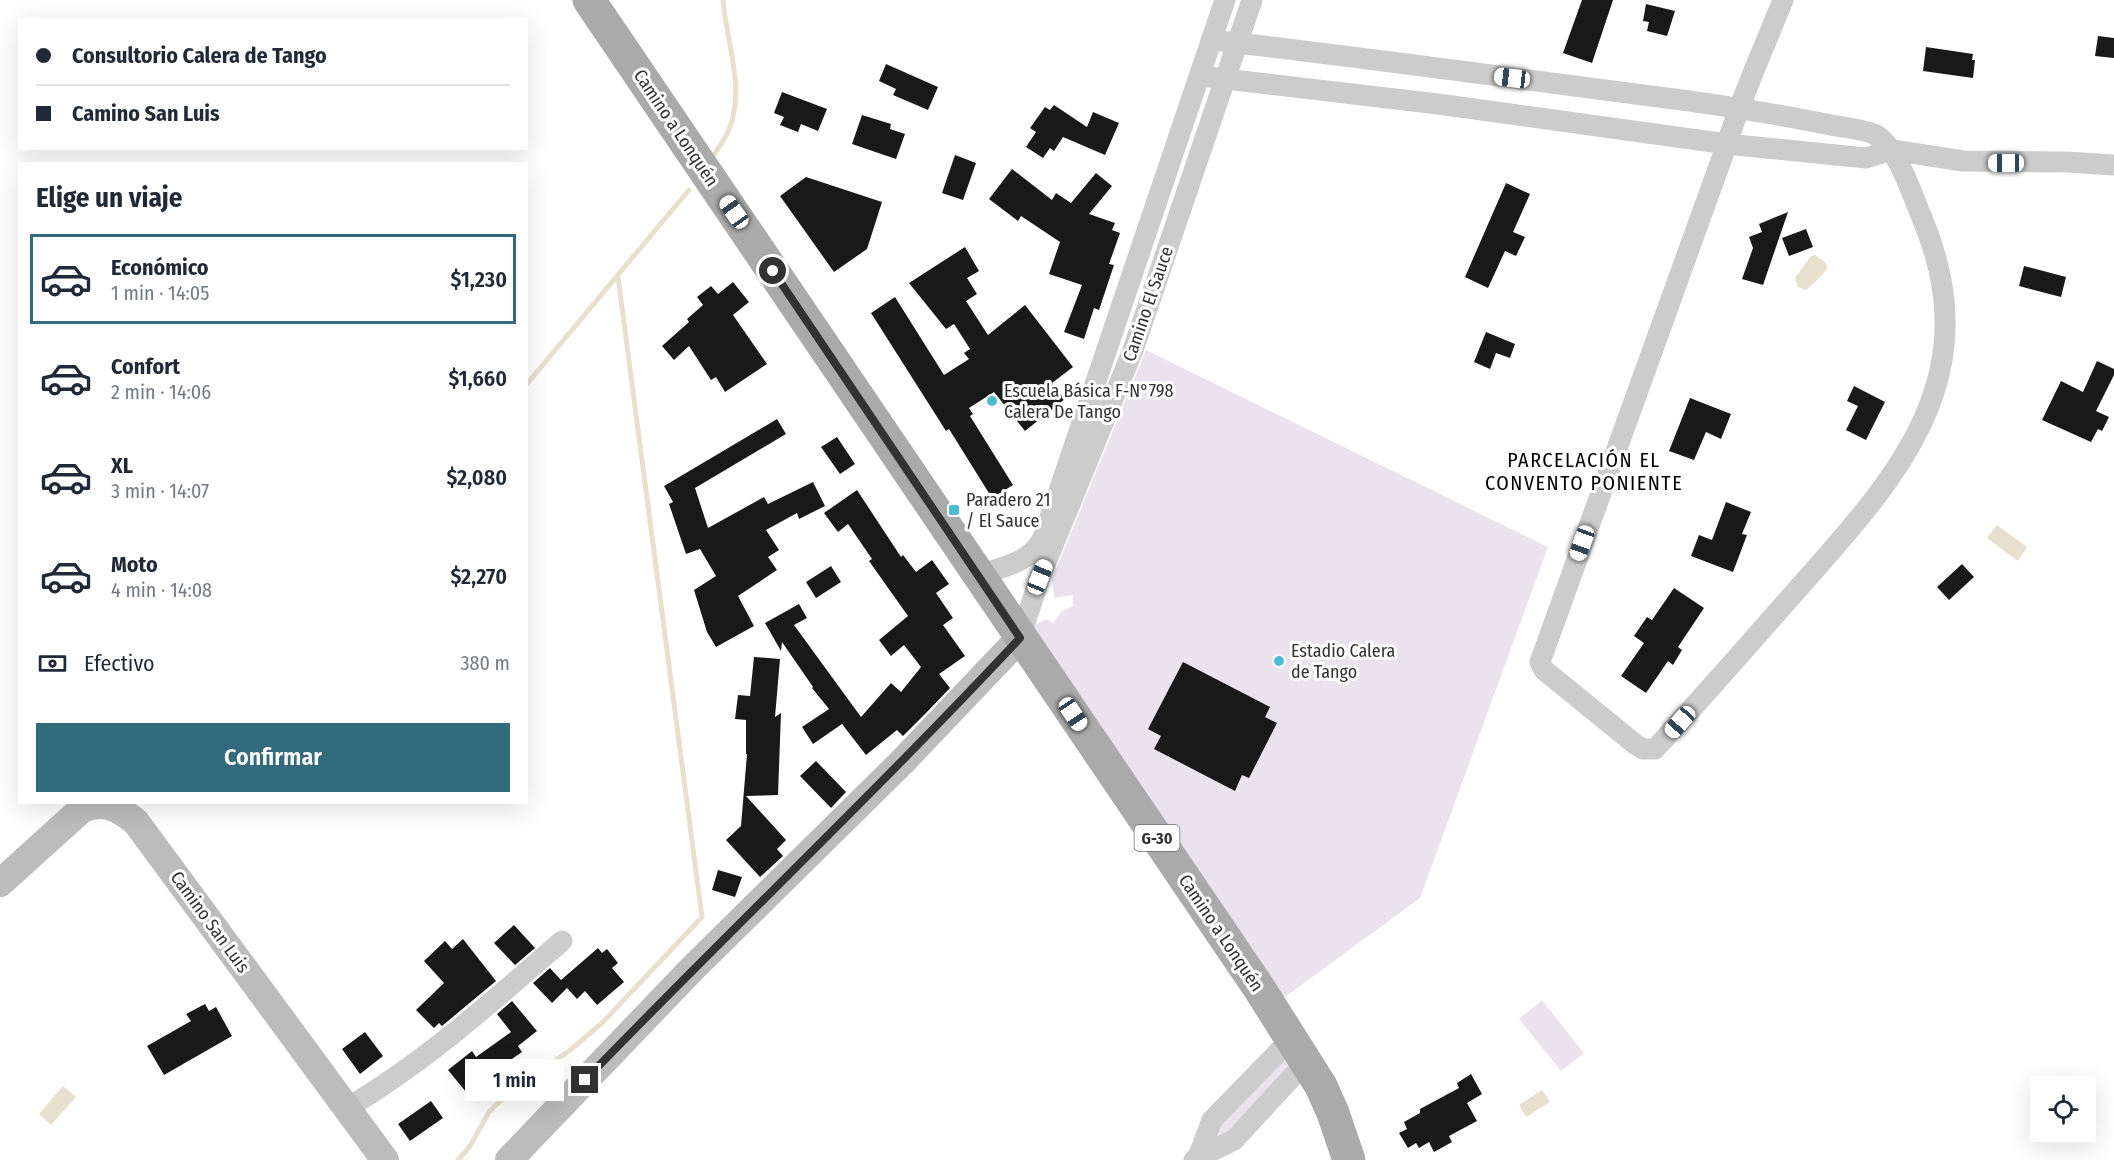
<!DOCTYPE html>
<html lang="es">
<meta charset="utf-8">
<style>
body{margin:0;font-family:"Fira Sans Condensed",sans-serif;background:#f2f2f3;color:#1f2937;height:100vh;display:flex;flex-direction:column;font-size:22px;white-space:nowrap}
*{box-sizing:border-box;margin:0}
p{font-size:20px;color:#747a83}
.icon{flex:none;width:33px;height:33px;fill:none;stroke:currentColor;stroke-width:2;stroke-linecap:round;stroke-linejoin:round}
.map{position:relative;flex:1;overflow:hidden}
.sheet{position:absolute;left:18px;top:162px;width:510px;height:642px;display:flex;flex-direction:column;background:#fff;border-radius:0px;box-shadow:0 6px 24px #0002}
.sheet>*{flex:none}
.top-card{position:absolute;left:18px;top:18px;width:510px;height:132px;border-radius:0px;box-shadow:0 6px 24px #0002;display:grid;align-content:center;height:132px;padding:0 18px;background:#fff}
.tools{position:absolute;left:2030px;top:1076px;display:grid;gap:12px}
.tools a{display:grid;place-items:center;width:66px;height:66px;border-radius:0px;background:#fff;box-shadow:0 6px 24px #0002;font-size:30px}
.end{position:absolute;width:27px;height:27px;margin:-14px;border:8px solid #323232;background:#fff;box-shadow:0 0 0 3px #fff}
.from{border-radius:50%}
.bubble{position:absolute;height:42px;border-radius:0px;background:#fff;box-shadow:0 6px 24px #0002;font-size:20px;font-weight:600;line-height:42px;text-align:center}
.car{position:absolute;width:18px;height:36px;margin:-18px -9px;border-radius:8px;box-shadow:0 0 4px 2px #0007;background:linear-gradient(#fff 24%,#345 0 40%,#fff 0 76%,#345 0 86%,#fff 0)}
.top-card b{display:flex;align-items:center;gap:21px;height:57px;font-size:22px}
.top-card b+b{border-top:2px solid #e0e1e3}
.top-card i{width:15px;height:15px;background:#1f2937}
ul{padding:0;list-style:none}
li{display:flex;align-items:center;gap:18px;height:90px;margin:0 12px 9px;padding:0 6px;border:3px solid transparent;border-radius:0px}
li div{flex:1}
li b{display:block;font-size:22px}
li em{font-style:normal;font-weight:600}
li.selected{border-color:#336b7d}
li>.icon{width:54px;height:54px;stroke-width:1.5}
h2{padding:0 18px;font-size:27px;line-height:72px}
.pay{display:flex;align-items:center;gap:15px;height:66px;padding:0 18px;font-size:22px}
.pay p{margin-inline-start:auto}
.primary-button{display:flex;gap:12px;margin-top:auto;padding:12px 18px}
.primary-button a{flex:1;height:69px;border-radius:0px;background:#336b7d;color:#fff;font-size:24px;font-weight:600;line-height:69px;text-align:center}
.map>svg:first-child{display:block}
.green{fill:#eae3ed}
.water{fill:#e8dfcf}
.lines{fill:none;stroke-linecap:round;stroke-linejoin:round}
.stream{stroke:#e8dfcf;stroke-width:5}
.building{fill:#191919}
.street{stroke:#ccc;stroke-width:21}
.secondary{stroke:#bcbcbc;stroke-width:28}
.primary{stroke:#aaa;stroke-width:33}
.route{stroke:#323232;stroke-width:8}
.poi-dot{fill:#4cbcd2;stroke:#fff;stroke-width:2}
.labels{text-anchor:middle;stroke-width:6;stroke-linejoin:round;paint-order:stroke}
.shield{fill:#fff;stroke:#707070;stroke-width:1.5}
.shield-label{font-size:16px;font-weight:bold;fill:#323232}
.street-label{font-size:18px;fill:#323232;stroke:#fff}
.poi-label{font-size:18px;fill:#323232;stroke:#fff;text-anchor:start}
.neighbourhood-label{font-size:20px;letter-spacing:1.5px;fill:#000;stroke:#fff}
</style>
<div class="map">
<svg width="2114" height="1160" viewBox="0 0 2114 1160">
<rect width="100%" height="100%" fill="#fff"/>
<path class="green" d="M1146,350l402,197 -128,351 -139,102 -248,-374 13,-7 7,4 8,-11 12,-6v-11l-19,3 -2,-19z
M1542,1000l42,53 -23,18 -42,-52z
M1281,1057l13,12 -65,66 -24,14 10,-26z"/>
<path class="water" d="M1815,255l11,8 1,6c-2,3 -17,19 -21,21l-8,-3 -3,-9 16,-22z
M1997,525l30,22 -9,14 -31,-23z
M63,1086l13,11 -25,28 -12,-11z
M1542,1090l8,12 -24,15 -7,-12z"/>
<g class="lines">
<path class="stream" d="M711,159c7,-10 15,-21 19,-32 15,-41 -4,-86 -7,-127
M526,385l163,-195
M458,1160l12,-14 19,-34 20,-20 60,-41 33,-28 100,-106 -84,-640"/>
</g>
<path class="building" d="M1582,0h31l-21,63 -29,-10z
M1646,4l29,7 -8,25 -20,-5 2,-9 -6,-1z
M2098,36l16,2v20l-19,-2z
M1926,47l47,7 -1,6h3l-2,18 -50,-7z
M886,64l52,23 -10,23 -35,-15 3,-6 -17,-8z
M782,92l45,17 -9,22 -17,-7 -3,8 -18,-7 4,-8 -10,-4z
M1054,105l33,22 6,-15 26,11 -14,32 -42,-18 -9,14 -4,-3 -7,10 -17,-11 10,-15 -6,-4 15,-21 5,3z
M862,115l29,9 -1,5 15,5 -9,25 -44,-15z
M955,155l21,8 -13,37 -21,-7z
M1012,169l40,31 4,-7 15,10 25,-30 16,13 -23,28 26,9 -3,7 8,3 -11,31 5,1 -15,45 -5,-2 -10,31 -20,-7 18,-47 -33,-11 11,-32 -39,-26 -3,5 -29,-22z
M806,177l76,25 -15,47 -33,23 -54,-76z
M1506,183l24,11 -17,38 12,5 -9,19 -11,-5 -17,37 -23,-11z
M1788,212l-25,73 -21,-6 11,-31 -4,-11 13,-5 -3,-8z
M1806,229l7,18 -24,9 -7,-18z
M965,247l14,24 -12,7 10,16 -11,7 22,34 37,-30 48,62 -21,16 13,16 -40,32 -31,-39 -25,16 4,6 -3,2 43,69 -21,13 -43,-69 -3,2 -75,-118 24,-16 49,78 25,-16 -5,-6 6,-4 -16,-25 -8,5 -37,-46z
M2024,266l42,11 -5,20 -42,-11z
M733,282l16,20 -16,13 34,49 -42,28 -9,-15 -5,3 -22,-34 -15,14 -12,-14 27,-24 -2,-3 16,-14 -6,-8 14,-11 7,8z
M1486,332l29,12 -5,14 -14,-5 -6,16 -16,-7z
M2097,361l17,8v6l-18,36 13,6 -7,14 -4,-2 -7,13 -49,-22 19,-39 22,11z
M1854,386l31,16 -19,38 -20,-10 12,-24 -11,-5z
M1690,398l41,16 -10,25 -15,-7 -12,28 -25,-9z
M777,419l9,15 -91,54 13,40 56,-31 4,7 45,-22 12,24 -26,13 -2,-6 -31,17 13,20 -11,7 9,13 -39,26 16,30 -38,21 -9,-15 -13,-42 22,-14 -16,-27 -14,5 -17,-50 4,-2 -9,-16z
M837,437l18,27 -15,10 -19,-27z
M857,490l44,67 2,-2 13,17 16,-12 17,24 -13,9 17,25 -10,7 22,31 -26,18 11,14 -23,24 -24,24 -6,-6 -31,25 -24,-31 -29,20 -11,-17 27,-18 -17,-21 1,-1 -31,-45 -1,9 -16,-28 34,-19 8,14 -13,7 67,92 30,-34 10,9 20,-25 -17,-22 -13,11 -12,-16 29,-24 -39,-55 3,-2 -24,-35 -10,8 -14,-19z
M1726,502l25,10 -9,22 5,1 -14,37 -42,-16 8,-21 13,5z
M1962,564l12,13 -25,23 -12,-13z
M831,566l10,16 -25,16 -10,-16z
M1674,588l30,20 -26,39 4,3 -9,15 -5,-4 -22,32 -25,-17 23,-33 -10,-7 13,-19 5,3z
M754,657l26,2 -5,58 6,-4 -3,82 -32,1 40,44 -9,9 6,7 -23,21 -34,-37 15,-14 6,-72h-1v-34l-11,-1 3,-24 12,1z
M1183,662l87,45 -5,10 12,6 -28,55 -7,-3 -7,16 -81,-42 7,-13 -13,-7z
M816,761l30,31 -15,16 -31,-32z
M718,870l24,7 -7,20 -23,-7z
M514,925l21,23 -20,17 -21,-22z
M463,939l33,42 -54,45 -3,-3 -5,5 -18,-18 28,-27 -20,-22 21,-20 7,8z
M598,948l4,5 5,-4 11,14 -6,5 12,14 -27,23 -12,-14 -8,8 -10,-11 -15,15 -19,-20 17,-15 11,12z
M512,1001l25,30 -19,15 4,6 -23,16 -1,-1 -32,25 -18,-22 24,-19 4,6 35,-25 -14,-18z
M205,1004l4,7 7,-4 16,29 -68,39 -17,-29 44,-25 -5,-7z
M365,1032l18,24 -23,18 -18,-25z
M1471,1074l11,20 -15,9 10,18 -28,15 3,6 -18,10 -5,-10 -10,6 -3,-5 -8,5 -9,-15 8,-4 -3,-7 16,-9v-4l39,-21 -2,-5z
M431,1101l12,17 -33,23 -12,-17z"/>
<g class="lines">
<path class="street" d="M1211,40c150,17 299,38 448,57 56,7 111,16 167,27 12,3 38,5 48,10 23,11 38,61 48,84 68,161 -26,260 -126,373 -47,53 -93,106 -141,158h-12l-8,-5 -91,-74 -4,-8 187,-518c15,-49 37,-96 56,-144
M1200,76l238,28 289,40 139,14 26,-8 71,11 104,1 47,3
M978,575c25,-8 52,-12 65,-37l182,-538
M1020,638l20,-61 93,-227 119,-350
M347,1108c78,-46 146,-107 215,-167
M1194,1160l40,-20 72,-78
M1197,1160l15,-40 79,-81"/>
<path class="secondary" d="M0,883l82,-74c22,-9 36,-2 54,13l249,338
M509,1160l183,-191 211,-208 117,-123"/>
<path class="primary" d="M589,0l670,988 62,98 12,27 16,47"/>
</g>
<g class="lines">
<path class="route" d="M585,1080c144,-149 294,-291 435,-442l-247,-367"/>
</g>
<g class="poi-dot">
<circle cx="992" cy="401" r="6"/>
<rect x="948" y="504" width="12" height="12" rx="3"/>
<circle cx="1279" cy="661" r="6"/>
</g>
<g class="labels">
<rect class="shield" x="1134.5" y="825" width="45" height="26" rx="4.5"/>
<g class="shield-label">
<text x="1157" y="844">G-30</text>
</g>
<g class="street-label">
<text transform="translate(676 128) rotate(56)" y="6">Camino a Lonquén</text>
<text transform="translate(1148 304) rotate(-71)" y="6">Camino El Sauce</text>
<text transform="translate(210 922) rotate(54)" y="6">Camino San Luis</text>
<text transform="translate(1221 933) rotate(56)" y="6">Camino a Lonquén</text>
</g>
<g class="poi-label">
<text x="1004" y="397">Escuela Básica F-N°798<tspan x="1004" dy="21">Calera De Tango</tspan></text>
<text x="966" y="506">Paradero 21<tspan x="966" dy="21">/ El Sauce</tspan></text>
<text x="1291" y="657">Estadio Calera<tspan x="1291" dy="21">de Tango</tspan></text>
</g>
<g class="neighbourhood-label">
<text x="1584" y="467">PARCELACIÓN EL<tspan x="1584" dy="23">CONVENTO PONIENTE</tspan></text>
</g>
</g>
</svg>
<div class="tools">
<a><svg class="icon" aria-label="locate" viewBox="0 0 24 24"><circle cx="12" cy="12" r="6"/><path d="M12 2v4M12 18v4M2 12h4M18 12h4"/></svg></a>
</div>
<i class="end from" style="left:773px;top:271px"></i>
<i class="end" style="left:585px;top:1080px"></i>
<div class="bubble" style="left:465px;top:1059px;width:99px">1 min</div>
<i class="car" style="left:1512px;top:78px;rotate:277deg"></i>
<i class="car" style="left:2006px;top:163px;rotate:270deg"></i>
<i class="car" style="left:734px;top:212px;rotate:325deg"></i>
<i class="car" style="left:1582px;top:543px;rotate:200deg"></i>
<i class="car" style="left:1040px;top:577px;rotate:22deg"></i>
<i class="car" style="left:1073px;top:714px;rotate:146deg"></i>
<i class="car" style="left:1680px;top:722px;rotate:222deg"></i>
<div class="top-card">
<b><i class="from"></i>Consultorio Calera de Tango</b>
<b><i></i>Camino San Luis</b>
</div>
<section class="sheet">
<h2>Elige un viaje</h2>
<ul>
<li class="selected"><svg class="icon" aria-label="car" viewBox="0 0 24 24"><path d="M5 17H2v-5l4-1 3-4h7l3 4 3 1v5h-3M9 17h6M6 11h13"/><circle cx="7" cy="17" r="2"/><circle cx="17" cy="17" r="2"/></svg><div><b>Económico</b><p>1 min · 14:05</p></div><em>$1,230</em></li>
<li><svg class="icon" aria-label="car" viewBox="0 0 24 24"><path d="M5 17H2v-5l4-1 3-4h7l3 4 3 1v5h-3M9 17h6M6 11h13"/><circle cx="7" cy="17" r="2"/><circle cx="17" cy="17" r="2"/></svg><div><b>Confort</b><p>2 min · 14:06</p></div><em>$1,660</em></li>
<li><svg class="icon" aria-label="car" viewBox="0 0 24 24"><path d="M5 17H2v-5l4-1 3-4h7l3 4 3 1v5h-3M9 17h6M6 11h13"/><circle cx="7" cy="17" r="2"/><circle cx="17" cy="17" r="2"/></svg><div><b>XL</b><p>3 min · 14:07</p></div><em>$2,080</em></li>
<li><svg class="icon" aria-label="car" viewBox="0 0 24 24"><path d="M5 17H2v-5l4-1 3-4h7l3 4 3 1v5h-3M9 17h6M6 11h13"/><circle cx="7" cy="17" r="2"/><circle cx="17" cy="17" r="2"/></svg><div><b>Moto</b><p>4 min · 14:08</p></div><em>$2,270</em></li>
</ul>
<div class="pay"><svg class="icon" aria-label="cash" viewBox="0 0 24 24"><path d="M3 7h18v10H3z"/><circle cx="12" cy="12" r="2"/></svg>Efectivo<p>380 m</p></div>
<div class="primary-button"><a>Confirmar</a></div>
</section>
</div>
